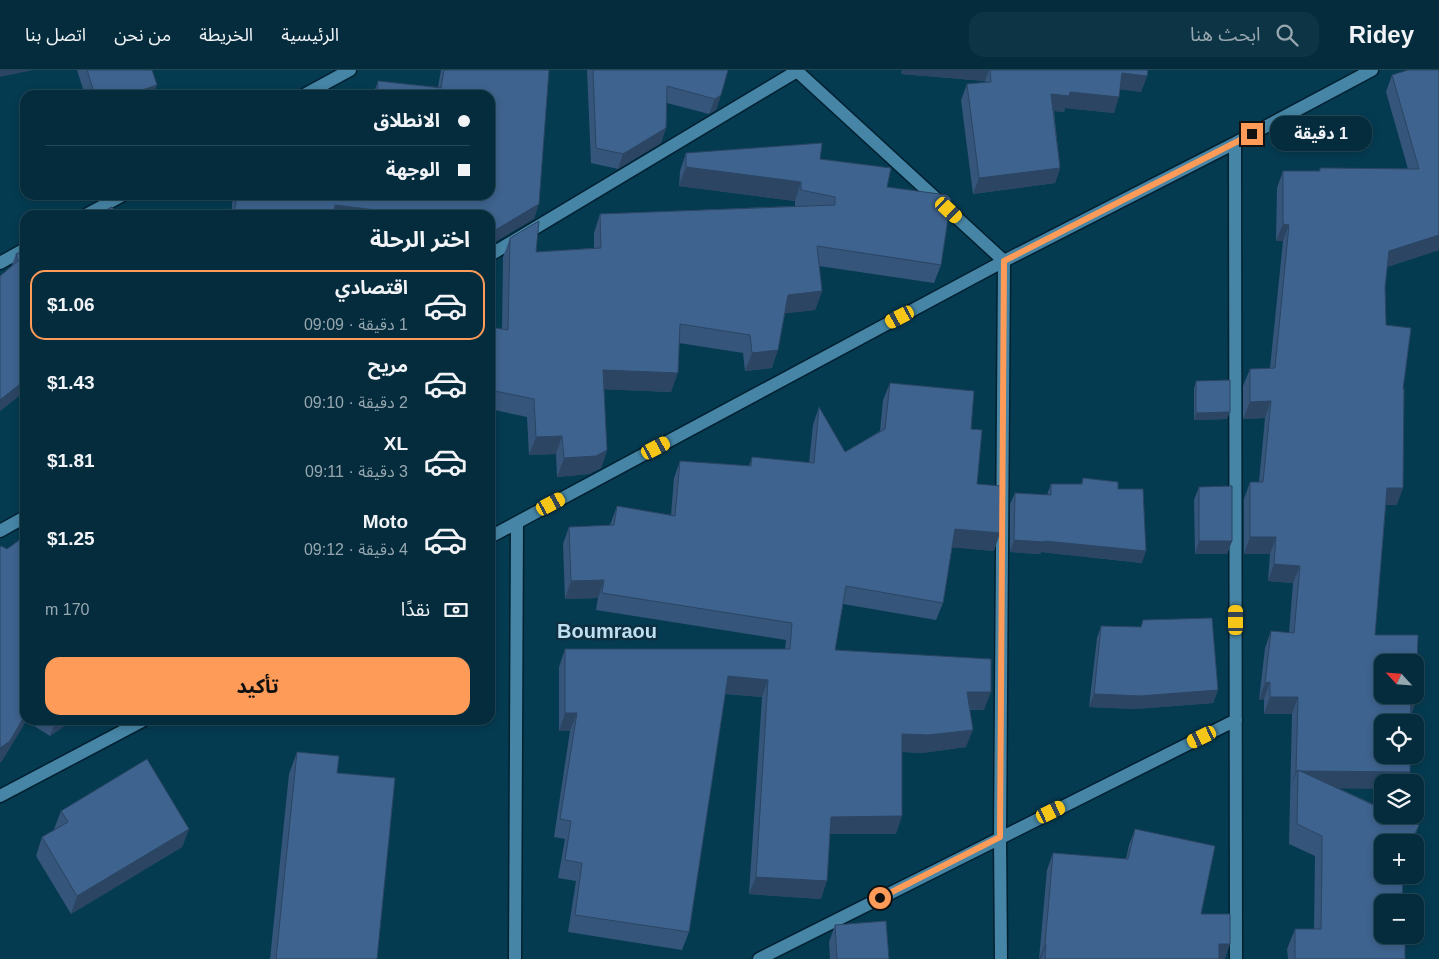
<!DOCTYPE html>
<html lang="ar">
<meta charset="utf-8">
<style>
body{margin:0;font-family:Helvetica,"Noto Sans Arabic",sans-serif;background:#0d3444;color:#f1f3f6;direction:rtl;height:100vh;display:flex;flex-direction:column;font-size:19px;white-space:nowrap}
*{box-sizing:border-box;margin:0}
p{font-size:16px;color:#97a7b0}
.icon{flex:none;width:28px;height:28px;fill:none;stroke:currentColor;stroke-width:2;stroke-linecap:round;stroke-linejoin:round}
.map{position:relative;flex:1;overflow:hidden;direction:ltr}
.drawer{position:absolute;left:20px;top:140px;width:475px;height:515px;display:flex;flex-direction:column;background:#042c3d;border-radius:15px;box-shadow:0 2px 8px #0003,0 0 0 1px #254857;direction:rtl}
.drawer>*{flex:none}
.top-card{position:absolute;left:20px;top:20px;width:475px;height:110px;border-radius:15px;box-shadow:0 2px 8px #0003,0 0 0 1px #254857;direction:rtl;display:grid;align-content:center;height:110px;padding:0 25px;background:#042c3d}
.needle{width:32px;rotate:296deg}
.fabs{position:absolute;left:1374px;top:584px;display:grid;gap:10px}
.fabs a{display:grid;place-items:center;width:50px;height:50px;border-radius:10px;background:#042c3d;box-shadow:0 2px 8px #0003,0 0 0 1px #254857;font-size:25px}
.end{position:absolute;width:22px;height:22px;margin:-11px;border:6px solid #fe9b58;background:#111;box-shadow:0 0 0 2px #111}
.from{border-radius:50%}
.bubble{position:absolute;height:35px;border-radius:15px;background:#042c3d;box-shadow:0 2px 8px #0003,0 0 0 1px #254857;font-size:16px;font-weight:700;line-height:35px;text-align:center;direction:rtl}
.car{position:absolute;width:15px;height:30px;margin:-15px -8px;border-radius:6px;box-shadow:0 0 4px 1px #0007;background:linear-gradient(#f5c518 24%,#345 0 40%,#f5c518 0 76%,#345 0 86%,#f5c518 0)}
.top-card b{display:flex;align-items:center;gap:18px;height:48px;font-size:19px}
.top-card b+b{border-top:1px solid #254857}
.top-card i{width:12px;height:12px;background:#f1f3f6}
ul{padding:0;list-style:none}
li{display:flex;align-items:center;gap:15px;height:70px;margin:0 10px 8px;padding:0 15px;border:2px solid transparent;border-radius:15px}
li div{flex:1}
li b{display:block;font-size:19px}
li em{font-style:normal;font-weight:700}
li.on{border-color:#fe9b58}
li>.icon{width:45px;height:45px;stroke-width:1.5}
h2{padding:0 25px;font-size:22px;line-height:60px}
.pay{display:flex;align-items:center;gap:12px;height:55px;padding:0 25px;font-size:19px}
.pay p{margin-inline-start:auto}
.cta{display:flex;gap:10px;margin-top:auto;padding:10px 25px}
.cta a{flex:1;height:58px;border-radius:15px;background:#fe9b58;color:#111;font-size:20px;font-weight:700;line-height:58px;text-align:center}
header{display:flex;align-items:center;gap:30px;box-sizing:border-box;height:70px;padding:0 25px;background:#042c3d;border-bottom:1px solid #254857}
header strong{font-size:24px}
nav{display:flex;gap:28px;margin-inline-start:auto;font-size:18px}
.search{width:350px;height:45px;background:#0d3444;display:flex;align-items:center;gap:12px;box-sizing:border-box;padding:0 18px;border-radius:15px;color:#97a7b0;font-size:19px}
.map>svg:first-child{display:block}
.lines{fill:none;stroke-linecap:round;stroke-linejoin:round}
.minor-casing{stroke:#002030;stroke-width:15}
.minor{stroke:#4685a5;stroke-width:12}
.wall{fill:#35557a}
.shaded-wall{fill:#2b4563}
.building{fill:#3e638e;stroke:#2b4563;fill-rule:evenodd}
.route{stroke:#fe9b58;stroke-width:6}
.labels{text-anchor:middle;stroke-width:5;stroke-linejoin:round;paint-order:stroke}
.quarter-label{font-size:20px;font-weight:bold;fill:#bfdef0;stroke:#0d2f40}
</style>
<header>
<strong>Ridey</strong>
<div class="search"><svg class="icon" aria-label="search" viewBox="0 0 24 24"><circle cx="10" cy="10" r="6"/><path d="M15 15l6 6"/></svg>ابحث هنا</div>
<nav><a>الرئيسية</a><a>الخريطة</a><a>من نحن</a><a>اتصل بنا</a></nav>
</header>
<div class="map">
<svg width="1439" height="889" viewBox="0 0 1439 889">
<rect width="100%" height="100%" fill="#053b51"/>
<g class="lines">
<defs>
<path id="minor" d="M304,25l46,-25
M1235,73l1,816
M86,145l37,-20
M490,185l307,-184 207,190 -4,576 1,122
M0,193l25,-14
M0,461l25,-14
M490,467l514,-276 231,-118 137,-73
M0,726l144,-76
M515,889l2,-436
M759,889l477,-239"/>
</defs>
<use href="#minor" class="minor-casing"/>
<use href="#minor" class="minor"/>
</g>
<path class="wall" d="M77,0h75l5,15 -4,10h-68z
M441,0h108l-15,149 -44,-4h-259l2,-20h257v-100h-117l5,-14 60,6z
M587,0h141l-12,40 -7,4 -42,-11 -1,25 -5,15 -43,26 -27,-6z
M902,0h246l-1,6 -6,16 -21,-3 -6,24 -49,-5 -1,4 -10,-1 6,57 -5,15 -82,11 -12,-94 6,-16 18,-2v-1l-84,-7z
M1408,0l31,180 -52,17 -2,20 1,38 17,64 -6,116h-11l-11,130 41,66 -5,14 -1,57 -4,10h-24l-44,6 81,37 -6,17h-31v33h25l-4,10 -21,17 23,57h-117l-1,-10 8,-20h19l1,-73 -26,-12 3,-130h-28v-15l-5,1 6,-52 6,-17 18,2 4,-50 -25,-2 2,-27h-26v-55l6,-17h9l6,-64 -22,1v-33l7,-17 20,-1 13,-127h-7l1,-53 6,-17h36l1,-3 88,1 -22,-77 6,-17z
M686,83l134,6 67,28 54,78 -7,18 -115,-17 3,25 -7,19 -30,3 -13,55 -27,3 -2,-18 -64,-10 -8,49 -67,-3 3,61 -6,18 -12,6 -32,3 -1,-23 -27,1 -2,-38 -37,-8v-82l12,2 1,-72 7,-19 26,14 58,-4v-15l6,-19 195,-8v-5l-116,-15 1,-15z
M25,180v141l-25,20 11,-144 5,-13z
M1196,311l31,38 -33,1v-32z
M890,313l81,46 6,55 17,67 -42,-4 -9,56 -7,17 -93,-16 -8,46 149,60h-14l-4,37 -44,6 -20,-1 -6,82h-66l-9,65 -72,-5 13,-197 -37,-3 -36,238 -7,18 -114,-18 8,-51 -18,-3 7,-39 -11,-2 16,-106h-11v-64l6,-18h220l1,-9 -190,-30 2,-12 -33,1 -2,-55 6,-17 41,-2 7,-19 54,9 3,-37 6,-17 69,5 3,-9 57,6 4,-38 6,-18 26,45 35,-21 3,-31z
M1083,408l35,11 24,74 -101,-11 -1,2 -30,-2v-48l5,-11 32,2 4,-11h30z
M1199,417l33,54 -5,13h-32l-1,-54z
M1101,556l40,1 77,63 -5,13 -78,6 -46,-2 8,-69z
M25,650h48l-23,16 -24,-15 -24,40z
M297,682l40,21 40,186h-107l19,-185z
M61,741l128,18 -7,18 -111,67 -35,-58 6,-19 13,-7 -1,-1z
M1135,759l66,85 24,45h-186l8,-89 6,-17 73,6 3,-14z
M835,855l54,34h-59l-1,-17z"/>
<path class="shaded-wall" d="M0,0h33l-33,7z
M903,0h86l-4,11 -84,-7z
M1122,3l25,3 -6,16 -24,-3z
M157,15l-4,10h-26z
M1070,22l49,5 -5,16 -49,-5 -1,4 -18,-2 5,-16z
M721,25l-5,15 -7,4 6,-15z
M666,58l-5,15 -43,26 5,-15z
M686,97l115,15 -6,19 -116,-15z
M1060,98l-5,15 -82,11 6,-16z
M539,134l-5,15 -44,26v-13z
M335,135l81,9 -85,1z
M1283,154l6,1 -6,16h-7z
M1439,165v15l-56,18 6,-17z
M822,221l-7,19 -34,4 7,-19z
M778,280l-6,18 -27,3 7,-18z
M603,300l75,3 -7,19 -75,-3z
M25,310v11l-25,20v-11z
M1271,331l-6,17 -22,1 7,-17z
M1230,342l-3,7 -33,1 2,-7z
M562,366l-6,18 -27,1 7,-18z
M607,380l-6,18 -12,6 -32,3 7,-19z
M1387,418h16l-6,17h-16z
M955,459l45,4 -6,18 -46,-4z
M1250,467h26l-6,17h-26z
M1014,470l31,1 101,10 -4,12 -101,-11 -1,2 -30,-2z
M1199,471h33l-5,13h-32z
M1274,494l26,2 -7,17 -25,-2z
M604,510l-6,18 -33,1 6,-18z
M728,606l40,4 -6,17 -41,-4z
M1270,612l-6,17 -5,1 6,-17z
M1218,620l-5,13 -78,6 -46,-2 5,-13z
M967,622h24l-7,18 -23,-1z
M1270,627h28l-6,17h-28z
M1411,630l5,1 -6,17z
M565,643h12l-7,18h-11z
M25,645v5h1v1l-24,40 -2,2v-15z
M56,650h17l-23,16z
M973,660l-7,17 -44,6 -27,-2 7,-17z
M1296,701h1l-7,17z
M1298,701l112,1 -4,10h-24v7l-85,-1z
M902,746l-6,18h-71l6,-17z
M189,759l-7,18 -111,67 6,-18z
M1399,805h8l-4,10h-7z
M756,807l71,4 -6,18 -72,-5z
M1219,874h11l-5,15h-11z
M1045,875h1l-5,14h-2z"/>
<path class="building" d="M87,0h65l5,15 -30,10h-32z
M444,0h105l-10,134 -42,25 -7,3v-17h-74l-81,-10 -1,10h-100l3,-20h253v-100h-113l1,-14 63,7z
M593,0h135l-7,25 -6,4 -48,-13 -1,42 -43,26 -27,-6z
M990,0h158l-1,6 -25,-3 -3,24 -49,-5 -1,4 -18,-2 9,74 -81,10 -12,-94 24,-2z
M1408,0h31v165l-50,16 -4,36 1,38 25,3 -8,61h1l-1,99h-16l-12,147h43l-2,66 -5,-1 -1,22h-28v33h28v17l-109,-1 -3,-1v1h-2l2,-74h-28v-15l-5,1 6,-52 23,2 6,-67 -26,-2 2,-27h-26v-55h13l8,-81 -21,1v-33l25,-1 14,-143 -6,-1v-53h37v-3l99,1 -27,-94zM1382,592h33v33h-33z
M822,73l-2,16 71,9 -4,19 60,8 4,4 -10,66 -124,-19 5,45 -34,4 -10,55 -26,3 -2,-18 -70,-11 -2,49 -75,-3 4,80 -11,6 -32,2 -2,-22 -26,1 -2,-38 -44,-9v-63l18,3 2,-92 29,-17 -3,31 65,-4 -1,-34 235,-9v-8l-34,-7v-8l-115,-15v-14z
M112,137l6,8h-23z
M25,180v130l-25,20v-124l18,-15 -2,-7z
M1230,310v32l-34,1v-32z
M890,313l84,8 -3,38 11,1 -5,54 24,2 -1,47 -45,-4 -12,74 -97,-17 -11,64 156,9v33h-24l6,38 -45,5 -26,-1v82l-71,1 -4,64 -71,-4 12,-197 -40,-4 -39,256 -114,-17 7,-52 -17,-3 6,-39 -11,-2 17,-106h-12v-64h225l2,-26 -190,-30 2,-13 -33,1 -2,-54 45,-2 3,-19 58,10 5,-55 71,5 1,-9 62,6 5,-56 26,45 40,-23z
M1083,408l35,4v7h25l3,62 -101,-10 -1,1 -30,-2 1,-47 36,2v-11h31z
M1232,416v55h-33v-54z
M25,466v179l-15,26 -10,7v-201l1,-1 6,3z
M1212,548l6,72 -78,6 -46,-2 7,-68 40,1 2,-7z
M297,682l42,4 -2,17 58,5 -18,181h-101z
M147,689l42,70 -112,67 -35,-59 26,-15 -7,-11z
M1298,700l84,39v6h15l22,10 -8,17h-29v33h21l-1,27h-20v33h23v24h-110v-30h26l1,-72v-21l-25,-12z
M1135,759l80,17 -14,68h29v30h-11v15h-174l1,-14h-1l8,-92 75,6z
M886,851l3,38h-52l-2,-34z"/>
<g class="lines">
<path class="route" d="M880,828l120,-61 4,-576 248,-127"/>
</g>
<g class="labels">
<g class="quarter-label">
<text x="607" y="568">Boumraou</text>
</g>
</g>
</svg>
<div class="fabs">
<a><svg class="needle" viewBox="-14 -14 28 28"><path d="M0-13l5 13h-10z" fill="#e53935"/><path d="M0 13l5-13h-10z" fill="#97a7b0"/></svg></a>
<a><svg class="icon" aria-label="locate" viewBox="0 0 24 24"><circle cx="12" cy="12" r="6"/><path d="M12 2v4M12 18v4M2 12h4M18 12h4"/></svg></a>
<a><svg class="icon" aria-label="layers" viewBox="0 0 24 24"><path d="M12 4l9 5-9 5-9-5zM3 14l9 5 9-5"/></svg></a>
<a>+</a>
<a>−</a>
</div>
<i class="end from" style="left:880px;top:828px"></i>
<i class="end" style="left:1252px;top:64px"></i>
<div class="bubble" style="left:1270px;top:46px;width:102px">1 دقيقة</div>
<i class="car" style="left:949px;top:140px;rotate:133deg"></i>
<i class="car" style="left:900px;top:247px;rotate:242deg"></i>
<i class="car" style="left:656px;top:378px;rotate:62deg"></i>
<i class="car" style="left:551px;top:434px;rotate:62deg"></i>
<i class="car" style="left:1236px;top:550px;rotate:0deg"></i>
<i class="car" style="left:1202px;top:667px;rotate:244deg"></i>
<i class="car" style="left:1051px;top:742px;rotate:64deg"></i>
<div class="top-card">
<b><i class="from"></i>الانطلاق</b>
<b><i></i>الوجهة</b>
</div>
<section class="drawer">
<h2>اختر الرحلة</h2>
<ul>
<li class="on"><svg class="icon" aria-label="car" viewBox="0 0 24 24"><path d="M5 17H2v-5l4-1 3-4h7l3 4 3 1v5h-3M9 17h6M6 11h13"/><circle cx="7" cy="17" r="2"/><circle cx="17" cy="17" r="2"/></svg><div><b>اقتصادي</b><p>1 دقيقة · 09:09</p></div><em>$1.06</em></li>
<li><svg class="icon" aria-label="car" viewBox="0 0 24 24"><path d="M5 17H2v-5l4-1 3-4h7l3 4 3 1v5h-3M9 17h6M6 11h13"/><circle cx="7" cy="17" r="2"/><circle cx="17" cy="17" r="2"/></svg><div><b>مريح</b><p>2 دقيقة · 09:10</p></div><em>$1.43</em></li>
<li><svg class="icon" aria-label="car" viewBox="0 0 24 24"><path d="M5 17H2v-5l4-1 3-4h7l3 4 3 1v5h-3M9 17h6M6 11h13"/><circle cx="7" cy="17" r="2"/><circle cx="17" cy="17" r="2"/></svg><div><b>XL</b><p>3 دقيقة · 09:11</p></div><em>$1.81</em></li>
<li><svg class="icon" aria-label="car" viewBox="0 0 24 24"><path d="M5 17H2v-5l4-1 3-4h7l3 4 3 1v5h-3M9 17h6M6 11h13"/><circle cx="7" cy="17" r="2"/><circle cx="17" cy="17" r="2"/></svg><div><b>Moto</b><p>4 دقيقة · 09:12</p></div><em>$1.25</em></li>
</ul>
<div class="pay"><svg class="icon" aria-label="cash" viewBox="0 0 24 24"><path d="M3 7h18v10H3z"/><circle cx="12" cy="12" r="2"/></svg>نقدًا<p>170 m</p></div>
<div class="cta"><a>تأكيد</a></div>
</section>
</div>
